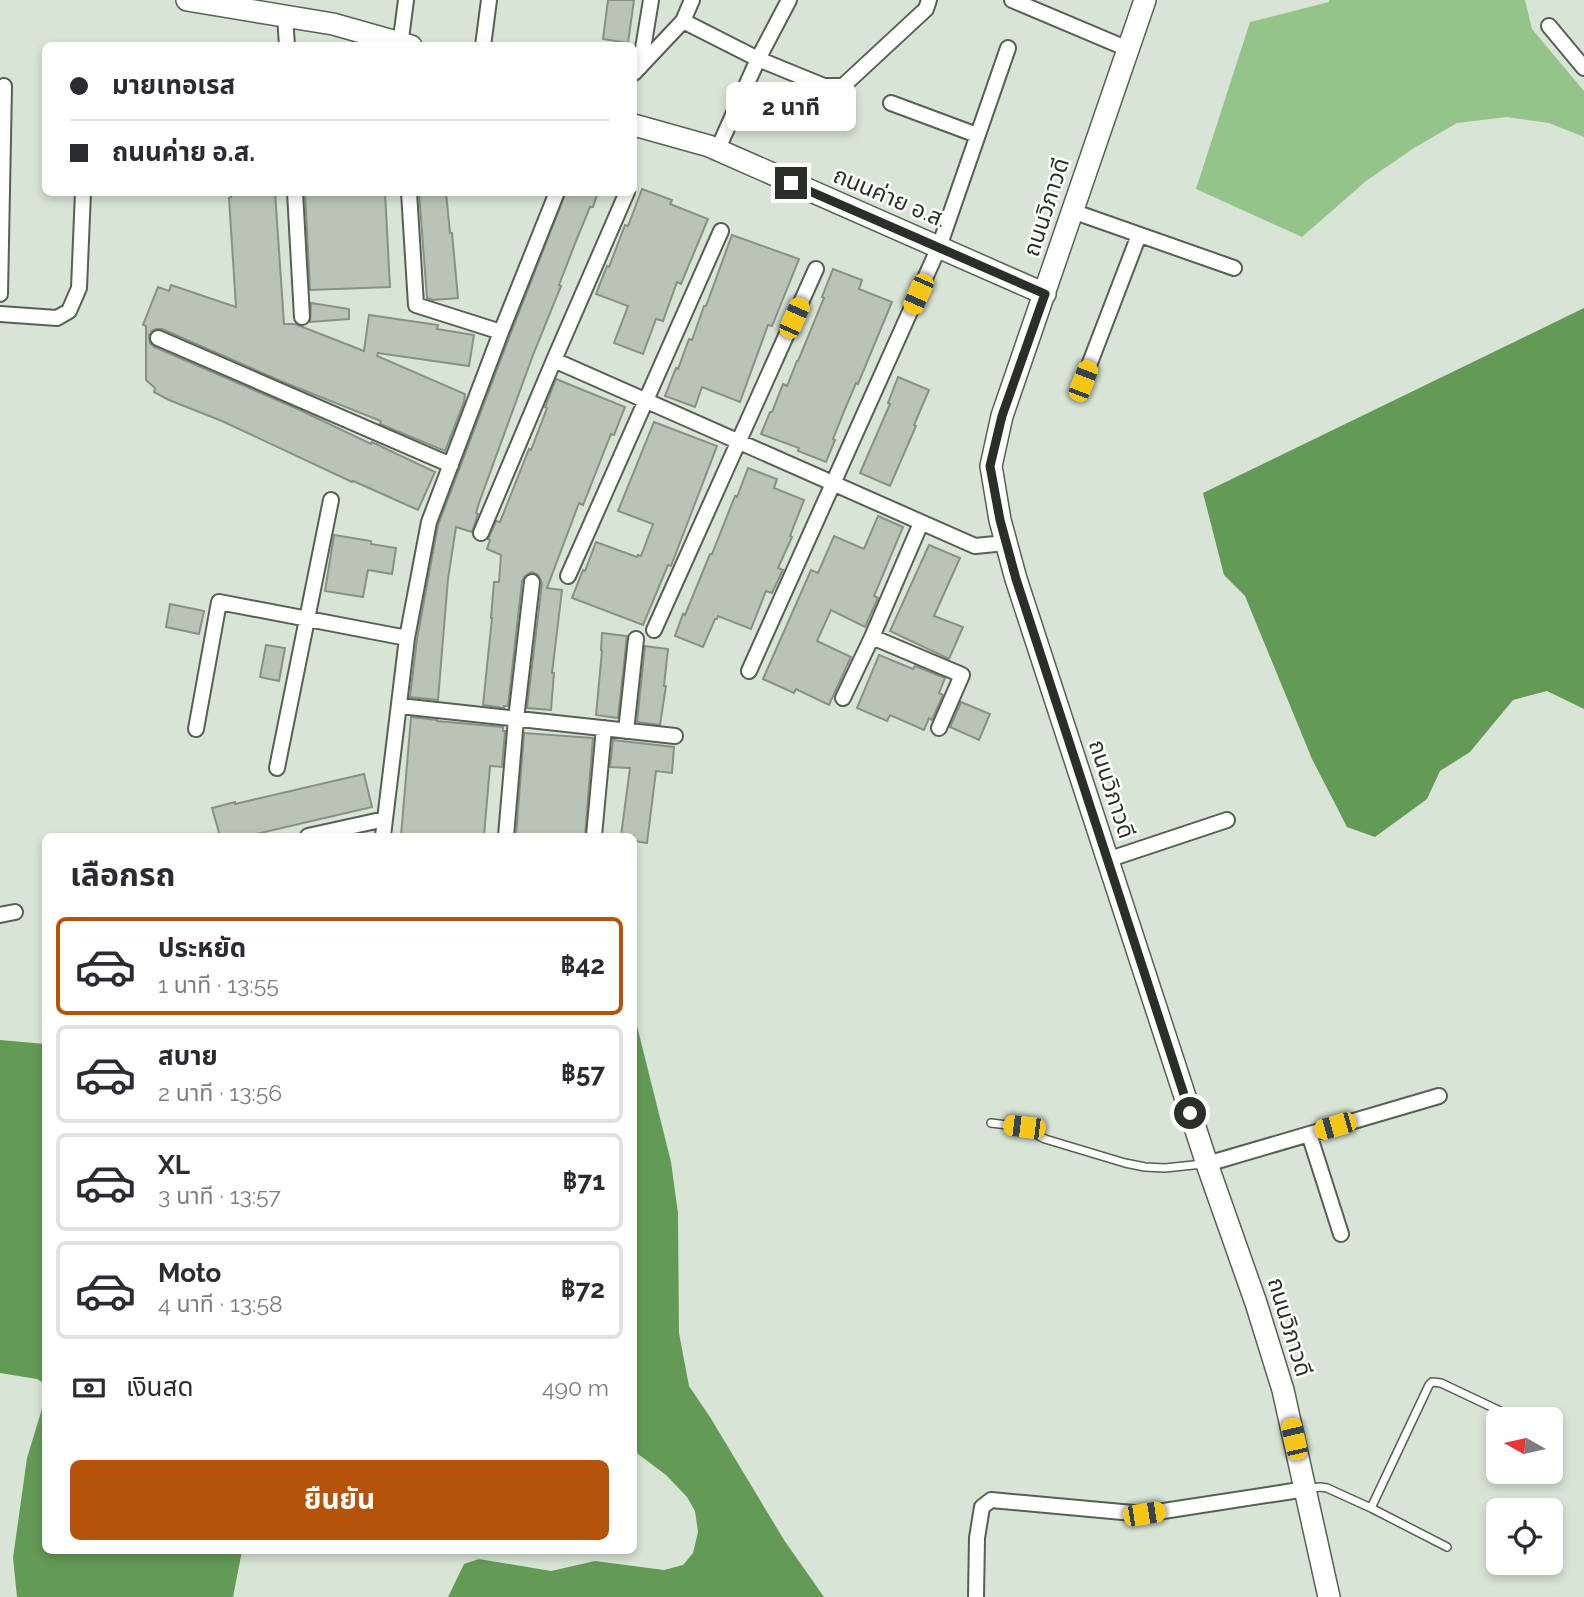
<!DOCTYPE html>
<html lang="th">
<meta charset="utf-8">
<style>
body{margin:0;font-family:Raleway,"Noto Sans Thai",sans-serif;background:#f2f2f3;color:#2b2b33;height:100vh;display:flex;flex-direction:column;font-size:26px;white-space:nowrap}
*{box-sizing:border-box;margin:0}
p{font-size:23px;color:#7c7c81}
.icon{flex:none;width:38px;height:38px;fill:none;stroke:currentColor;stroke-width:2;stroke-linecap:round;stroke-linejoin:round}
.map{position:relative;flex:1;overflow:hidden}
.sheet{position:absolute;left:42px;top:833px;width:595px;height:721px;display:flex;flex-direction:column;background:#fff;border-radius:10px;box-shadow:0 4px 10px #0003}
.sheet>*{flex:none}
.top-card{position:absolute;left:42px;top:42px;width:595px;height:154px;border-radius:10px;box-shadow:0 4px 10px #0003;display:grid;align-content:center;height:154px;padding:0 28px;background:#fff}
.needle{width:46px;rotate:278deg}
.fabs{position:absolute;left:1486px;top:1407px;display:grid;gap:14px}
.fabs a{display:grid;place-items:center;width:77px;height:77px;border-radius:10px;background:#fff;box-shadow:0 4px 10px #0003;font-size:35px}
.end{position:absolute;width:32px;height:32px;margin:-16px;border:9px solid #2a2f29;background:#fff;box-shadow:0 0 0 4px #fff}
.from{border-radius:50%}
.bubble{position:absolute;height:49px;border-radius:10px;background:#fff;box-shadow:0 4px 10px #0003;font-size:23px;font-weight:700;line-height:49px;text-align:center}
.car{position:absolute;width:21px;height:42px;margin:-21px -10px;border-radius:9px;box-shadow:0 0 5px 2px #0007;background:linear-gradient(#f5c518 24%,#345 0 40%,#f5c518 0 76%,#345 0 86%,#f5c518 0)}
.top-card b{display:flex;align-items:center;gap:24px;height:66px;font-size:26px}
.top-card b+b{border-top:2px solid #e1e1e2}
.top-card i{width:18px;height:18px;background:#2b2b33}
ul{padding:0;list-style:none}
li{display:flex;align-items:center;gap:21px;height:98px;margin:0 14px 10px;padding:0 14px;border:4px solid #e1e1e2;border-radius:10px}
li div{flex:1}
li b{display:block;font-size:26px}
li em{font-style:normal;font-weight:700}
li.active{border-color:#b45309}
li>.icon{width:63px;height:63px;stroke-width:1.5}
h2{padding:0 28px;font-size:32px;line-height:84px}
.pay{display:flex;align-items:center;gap:18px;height:77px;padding:0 28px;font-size:26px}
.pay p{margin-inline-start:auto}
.cta{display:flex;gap:14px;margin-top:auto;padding:14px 28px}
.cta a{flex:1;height:80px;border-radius:10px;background:#b45309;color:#fff;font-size:28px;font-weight:700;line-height:80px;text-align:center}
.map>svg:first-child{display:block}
.green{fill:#95c48a}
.water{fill:#639b56}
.building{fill:#b9c4b6;stroke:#879284;stroke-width:2}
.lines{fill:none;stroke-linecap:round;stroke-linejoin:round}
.lane-casing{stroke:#566053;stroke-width:10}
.street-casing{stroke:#566053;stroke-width:18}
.secondary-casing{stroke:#566053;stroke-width:24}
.lane{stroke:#fff;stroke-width:7}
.street{stroke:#fff;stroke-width:14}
.secondary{stroke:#fff;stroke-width:21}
.route{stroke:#2a2f29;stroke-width:9}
.labels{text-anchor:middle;stroke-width:5;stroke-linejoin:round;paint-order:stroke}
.street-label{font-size:23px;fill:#2a2f29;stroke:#fff}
</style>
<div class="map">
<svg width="1584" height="1597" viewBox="0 0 1584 1597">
<rect width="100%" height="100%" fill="#d8e4d5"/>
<path class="green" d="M1329,0h196l7,29 52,62v46l-35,-14 -42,-6 -50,6 -43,25 -48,33 -64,56 -106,-48 54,-167 79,-20z"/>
<path class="water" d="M1584,308v401l-37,-18 -34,9 -43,52 -30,19 -13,28 -52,38 -28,-10 -35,-68 -67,-163 -21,-21 -21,-82z
M634,1014l37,148 7,51 1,120 10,53 21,31 74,123 40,57h-376l16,-33 15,-5 72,12 44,-10 69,9 19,-5 10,-12 5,-21 -3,-21 -8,-14 -21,-22 -32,-24z
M0,1040l45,4v340l-8,-5 -37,-6z
M45,1399l1,151 196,1 -9,46h-216l-4,-39 14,-100z"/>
<path class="building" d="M608,0h26l-6,43 -25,-4z
M642,189l30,11 -2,4 38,15 -27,65 -4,-2 -14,39 -7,-2 -13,35 -29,-11 14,-37 -32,-12 11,-28 2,1 16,-42 3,1z
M230,192h45l9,132h11l69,27 5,-36 69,10 -1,4 37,6 -5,31 -91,-13 -1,3 88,38 -1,8 -19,49 -65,-27 1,-3 -98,-39 -121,-53h-6l-4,2 -3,4 1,8 4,4 146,63 71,34 1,-2 63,30 -17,38 -49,-22 -16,-7 -1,1 -130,-61 -53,-21 -15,-8 1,-4 -9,-8v-54l-3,-1 15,-38 11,4 2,-6 65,22 -7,-109 2,-1z
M305,192h80l5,95 -80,3z
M419,192h27l4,41h2l6,65 -25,2 -6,-2z
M566,192h32l-5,15h-3l-14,34 -17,44 2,1 -28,69 -54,148 -3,10 2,1 -6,18 -16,-5 -8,52 -10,121 -28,-3 7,-58 21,-114 72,-190z
M732,235l67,24 -27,67 -4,-1 -28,77 -38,-15 -7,20 -30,-11 11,-28 2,1 11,-30 3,1 12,-34h2z
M833,269l29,11 -3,9 33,13 -34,82 -2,-1 -11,26 -12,30 2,1 -9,22 -28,-11 1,-3 -38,-14 9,-22h2l11,-28 4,2 10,-25h1l26,-63 -2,-1z
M311,303l38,6v10l-39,3z
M898,377l31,13 -15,35 2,1 -26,60 -30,-13 30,-69 -2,-1z
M556,379l69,28 -11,28 -3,-1 -28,71 -4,-2 -32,85 15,2 -10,83h2l-3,37 -24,-2 15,-125 -4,-8 -6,-3 -7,4 -3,5 -14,125h-4v2l-21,-3 9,-87h-1l3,-36h5l2,-27 -14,-6 3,-9 -2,-1 8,-18 4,1 29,-73 2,1 16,-42 -2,-1z
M654,422l63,24 -46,120 -3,-1 -25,60 -71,-27 11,-28 2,1 11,-29 41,15 1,-2 3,1 12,-32 -35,-13z
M748,468l29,11 -3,9 30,12 -14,36 2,1 -14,31 5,2 -11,23 -6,-2 -15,38 -33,-13 -1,3h-2l-12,28 -28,-11 8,-22 2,1 25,-61h2l23,-58 2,1z
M878,516l25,11 -29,69 4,2 -13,29 -34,-17 -14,31 34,16 -22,48 -33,-16 -2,4 -31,-14 48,-109 7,3 16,-37 30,13z
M334,535l37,6v3l25,4 -4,26 -24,-4 -5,27 -38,-6z
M929,545l31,13 -26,58 29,11 -14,32 -59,-28z
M170,604l34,7 -5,23 -33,-7z
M602,633l25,3 -9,82 -22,-3 6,-64 -1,-1z
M266,645l19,3 -6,33 -19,-4z
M645,646l23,3 -4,37h2l-6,39 -23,-3z
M879,655l34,14 2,-3 30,12 -6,15 4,2 -11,25 -3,-2 -5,12 -34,-15 -3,6 -30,-13z
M961,702l29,12 -11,26 -29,-13z
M411,717l26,3v1l66,6v4h2l-3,36 -12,-1 -6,70h-83z
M524,733l69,5 -8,98h-69z
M613,740l61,7 -2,26 -16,-2 -9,72 -13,-2v-5h-13l9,-68 -20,-1z
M364,774l8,33 -124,29v-2l-11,2h-17l-8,-28 23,-6v2z"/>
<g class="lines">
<defs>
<path id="lane" d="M991,1123l33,4 9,6 12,6 80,24 20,4 20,1 38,-4
M1306,1489l14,-2 7,1 44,20 58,-123 3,-3 9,1 76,36
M1371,1508l76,39"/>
<path id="street" d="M1012,0l116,49
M285,16l2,30
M683,21l75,38 66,27h19l83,-77 3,-9
M1549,26l35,42
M400,46l6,-46
M483,46l6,-46
M640,67l11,-67
M634,73l49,-52 9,-21
M891,103l86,32
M717,151l41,-92 31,-59
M295,192l7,125
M409,192l7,113 85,27
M1072,211l162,57
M0,294l4,-208
M0,314l57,4 12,-7 10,-23 4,-96
M158,338l293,127
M554,360l421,186 31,-3
M1083,381l56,-146
M481,533l73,-173 73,-168
M568,576l153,-345
M654,630l162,-361
M872,637l90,38 -23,53
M749,671l190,-424 69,-199
M843,698l29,-61 49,-114
M400,706l275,30
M196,729l23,-127 188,36
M626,731l10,-92
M277,768l54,-268
M308,836l77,-17
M383,836l24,-198 22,-116 72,-190 56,-140
M506,836l10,-117 16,-137
M594,836l10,-108
M1107,860l120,-40
M0,915l15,-3
M1309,1134l32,100
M1207,1164l232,-68
M976,1597l1,-59 5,-31 9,-7 153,14 162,-25"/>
<path id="secondary" d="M187,0l146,24 78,22
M1145,0l-143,416 -11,50 9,54 16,59 191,585 49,139 27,87 46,207
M634,125l75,21 336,148"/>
</defs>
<use href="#lane" class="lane-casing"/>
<use href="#street" class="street-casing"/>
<use href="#secondary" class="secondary-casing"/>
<use href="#lane" class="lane"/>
<use href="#street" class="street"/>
<use href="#secondary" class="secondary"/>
</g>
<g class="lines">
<path class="route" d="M791,183l254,111 -43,122 -12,50 10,54 16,59 174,534"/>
</g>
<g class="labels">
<g class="street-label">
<text transform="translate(890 197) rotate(23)" y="8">ถนนค่าย อ.ส.</text>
<text transform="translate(1046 207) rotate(-72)" y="8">ถนนวิภาวดี</text>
<text transform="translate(1112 789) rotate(72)" y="8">ถนนวิภาวดี</text>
<text transform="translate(1290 1327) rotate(73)" y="8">ถนนวิภาวดี</text>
</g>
</g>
</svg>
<div class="fabs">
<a><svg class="needle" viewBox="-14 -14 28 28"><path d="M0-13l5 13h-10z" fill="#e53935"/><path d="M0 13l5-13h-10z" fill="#7c7c81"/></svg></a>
<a><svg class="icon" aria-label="locate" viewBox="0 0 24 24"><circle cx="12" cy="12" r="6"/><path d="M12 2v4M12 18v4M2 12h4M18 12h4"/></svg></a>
</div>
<i class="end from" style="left:1190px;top:1113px"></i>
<i class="end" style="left:791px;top:183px"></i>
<div class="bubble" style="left:726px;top:82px;width:130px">2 นาที</div>
<i class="car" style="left:918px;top:294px;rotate:204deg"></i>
<i class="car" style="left:794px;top:318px;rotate:24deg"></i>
<i class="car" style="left:1083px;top:381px;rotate:21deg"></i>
<i class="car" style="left:1335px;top:1126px;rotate:254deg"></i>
<i class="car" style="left:1024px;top:1127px;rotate:277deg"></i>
<i class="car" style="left:1294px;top:1439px;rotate:347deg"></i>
<i class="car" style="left:1144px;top:1514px;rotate:81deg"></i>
<div class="top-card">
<b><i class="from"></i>มายเทอเรส</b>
<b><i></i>ถนนค่าย อ.ส.</b>
</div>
<section class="sheet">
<h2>เลือกรถ</h2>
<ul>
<li class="active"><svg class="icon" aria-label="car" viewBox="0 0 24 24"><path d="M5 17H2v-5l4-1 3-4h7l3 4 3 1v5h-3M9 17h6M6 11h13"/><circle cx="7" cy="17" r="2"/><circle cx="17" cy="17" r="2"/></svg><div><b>ประหยัด</b><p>1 นาที · 13:55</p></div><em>฿42</em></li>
<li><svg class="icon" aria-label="car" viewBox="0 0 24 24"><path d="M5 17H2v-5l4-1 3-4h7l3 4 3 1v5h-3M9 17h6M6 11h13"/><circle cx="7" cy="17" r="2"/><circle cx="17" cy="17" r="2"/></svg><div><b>สบาย</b><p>2 นาที · 13:56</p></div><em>฿57</em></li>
<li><svg class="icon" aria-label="car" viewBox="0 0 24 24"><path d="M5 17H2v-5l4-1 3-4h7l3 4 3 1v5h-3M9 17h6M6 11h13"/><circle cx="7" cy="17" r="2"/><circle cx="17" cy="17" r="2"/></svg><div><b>XL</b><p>3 นาที · 13:57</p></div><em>฿71</em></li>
<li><svg class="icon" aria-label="car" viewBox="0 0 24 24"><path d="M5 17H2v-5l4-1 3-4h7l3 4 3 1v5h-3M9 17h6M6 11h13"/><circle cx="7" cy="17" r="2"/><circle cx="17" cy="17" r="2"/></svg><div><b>Moto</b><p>4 นาที · 13:58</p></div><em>฿72</em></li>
</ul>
<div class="pay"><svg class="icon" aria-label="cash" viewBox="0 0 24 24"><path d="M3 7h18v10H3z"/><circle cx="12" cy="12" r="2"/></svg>เงินสด<p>490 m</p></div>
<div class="cta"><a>ยืนยัน</a></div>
</section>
</div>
